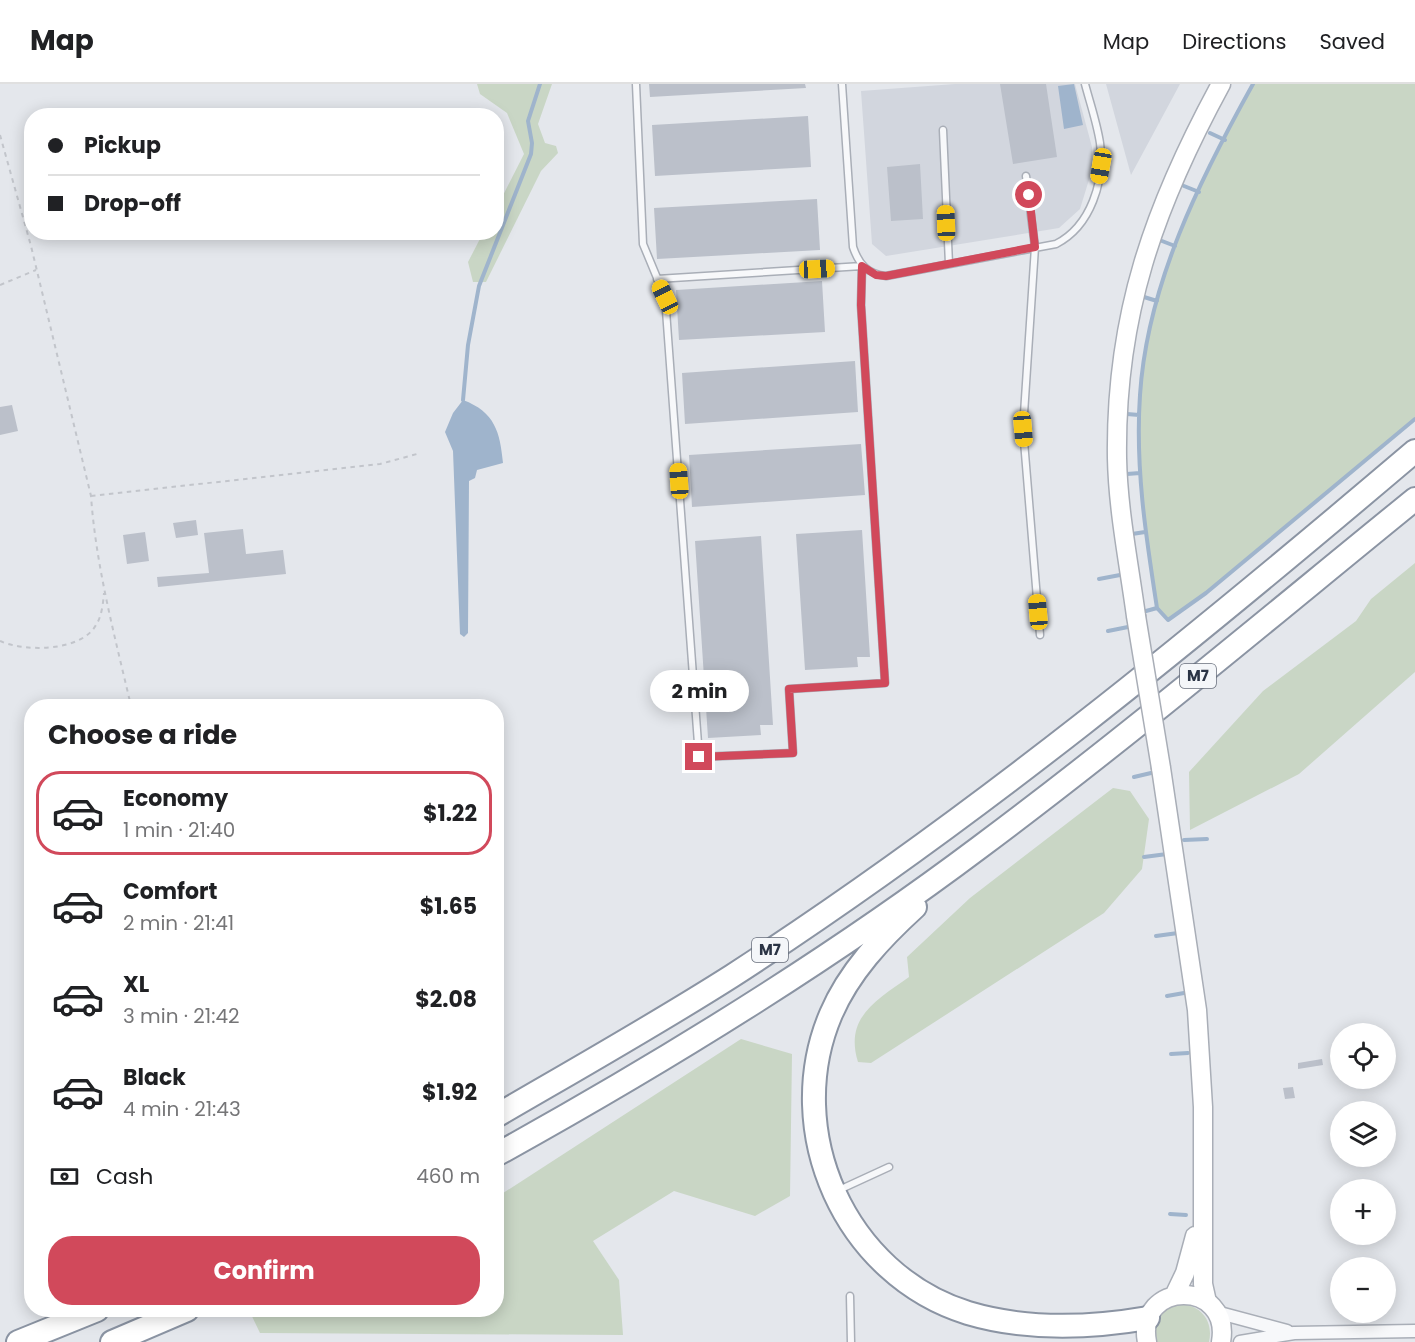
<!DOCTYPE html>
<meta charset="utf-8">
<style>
body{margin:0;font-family:Poppins,sans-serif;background:#f6f6f6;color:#202124;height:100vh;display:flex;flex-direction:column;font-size:22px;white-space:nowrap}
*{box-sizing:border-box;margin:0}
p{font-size:20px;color:#757577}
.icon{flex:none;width:33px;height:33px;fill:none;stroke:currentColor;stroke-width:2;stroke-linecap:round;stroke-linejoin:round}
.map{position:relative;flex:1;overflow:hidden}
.panel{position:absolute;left:24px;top:615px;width:480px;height:618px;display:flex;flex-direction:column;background:#fff;border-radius:24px;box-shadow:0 3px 15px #0003}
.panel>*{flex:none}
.top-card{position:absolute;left:24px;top:24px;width:480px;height:132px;border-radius:24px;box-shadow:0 3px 15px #0003;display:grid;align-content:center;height:132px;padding:0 24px;background:#fff}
.fabs{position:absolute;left:1330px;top:939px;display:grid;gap:12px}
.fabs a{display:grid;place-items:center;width:66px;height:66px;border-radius:50%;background:#fff;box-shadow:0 3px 15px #0003;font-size:30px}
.end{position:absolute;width:27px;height:27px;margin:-14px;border:8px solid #d1495b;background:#fff;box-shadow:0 0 0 3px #fff}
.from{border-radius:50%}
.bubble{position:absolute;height:42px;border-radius:21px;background:#fff;box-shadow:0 3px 15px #0003;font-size:20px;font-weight:700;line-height:42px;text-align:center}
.car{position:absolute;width:18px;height:36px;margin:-18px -9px;border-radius:8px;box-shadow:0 0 4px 2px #0007;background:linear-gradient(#f5c518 24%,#345 0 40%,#f5c518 0 76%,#345 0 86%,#f5c518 0)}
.top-card b{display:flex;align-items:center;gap:21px;height:57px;font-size:22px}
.top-card b+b{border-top:2px solid #e0e0e0}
.top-card i{width:15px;height:15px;background:#202124}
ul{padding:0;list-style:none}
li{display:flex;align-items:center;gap:18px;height:84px;margin:0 12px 9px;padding:0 12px;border:3px solid transparent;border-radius:24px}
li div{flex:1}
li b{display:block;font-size:22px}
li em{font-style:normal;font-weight:700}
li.selected{border-color:#d1495b}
li>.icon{width:54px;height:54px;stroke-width:1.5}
h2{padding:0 24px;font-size:27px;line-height:72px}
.pay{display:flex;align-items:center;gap:15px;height:66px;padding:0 24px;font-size:22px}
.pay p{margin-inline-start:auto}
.cta{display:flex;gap:12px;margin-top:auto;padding:12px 24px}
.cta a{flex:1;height:69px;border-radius:24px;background:#d1495b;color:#fff;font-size:24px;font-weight:700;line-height:69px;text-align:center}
header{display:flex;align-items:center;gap:36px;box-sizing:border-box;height:84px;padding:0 30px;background:#fff;border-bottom:2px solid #e0e0e0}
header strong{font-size:28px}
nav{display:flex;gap:33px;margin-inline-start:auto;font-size:21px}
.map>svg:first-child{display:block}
.built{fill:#d2d6de}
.green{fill:#c9d6c5}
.water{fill:#9fb4cc}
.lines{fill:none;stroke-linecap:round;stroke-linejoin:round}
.stream{stroke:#9fb4cc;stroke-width:4}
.building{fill:#bbc0ca}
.service-casing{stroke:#a9aeb7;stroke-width:9}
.minor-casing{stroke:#a9aeb7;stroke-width:15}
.secondary-casing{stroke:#a9aeb7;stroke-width:21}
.motorway-casing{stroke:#8b94a3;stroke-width:26}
.path{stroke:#c2c5cb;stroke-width:2;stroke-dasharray:4.5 4.5;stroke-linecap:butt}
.service{stroke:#f7f8fa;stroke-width:6}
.minor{stroke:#f7f8fa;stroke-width:12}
.secondary{stroke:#fff;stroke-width:18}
.motorway{stroke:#fff;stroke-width:22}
.secondary-bridge-casing{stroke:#a9aeb7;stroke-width:21;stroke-linecap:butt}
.secondary-bridge{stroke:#fff;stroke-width:18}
.route{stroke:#d1495b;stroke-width:8}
.labels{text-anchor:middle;stroke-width:5;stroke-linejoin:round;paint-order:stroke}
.shield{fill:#f4f6f9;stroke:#676e7b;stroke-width:1.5}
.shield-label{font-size:15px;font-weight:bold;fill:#2b3445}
</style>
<header>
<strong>Map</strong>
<nav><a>Map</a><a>Directions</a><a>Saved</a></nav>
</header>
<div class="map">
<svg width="1415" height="1258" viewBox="0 0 1415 1258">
<rect width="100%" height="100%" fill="#e4e7ec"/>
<path class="built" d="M955,0h120l17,63v23l-12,39 -21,19 -173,28 -14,-12 -11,-153z
M1106,0h74l-49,91z"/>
<path class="green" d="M477,0h75l-14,40 7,19 11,3 2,7 -17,18 -55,111h-13l-5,-20 15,-29 13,-1 1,-25 27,-53 -17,-41 -27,-19z
M1253,0h162v335l-209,174 -38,27 -11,-12c-11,-71 -22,-141 -17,-213 7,-110 60,-216 113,-311z
M1415,479v109l-116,102 -109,56 -1,-58 74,-81 93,-70 15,-22z
M1113,704l17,3 19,28 -7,50 -38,44 -233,150 -13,-1c-14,-45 19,-62 51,-85l-2,-20 63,-59z
M741,955l51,15 -2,142 -35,20 -81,-25 -81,50 26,39 4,55 -363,-2 -11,-23h247l1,-113z
M1178,1220c22,0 36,16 31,38h-53v-22l13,-13z"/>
<path class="water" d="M1074,0l9,41 -19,4 -6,-43z
M463,316c32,12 37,32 40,63l-26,7 -2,8 -6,3 -1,152 -4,4 -4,-3 -7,-183 -8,-19 8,-19z"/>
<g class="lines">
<path class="stream" d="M1253,0c-53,95 -106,201 -113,311 -5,72 6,142 17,213l11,12 38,-27 209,-174
M1210,49l15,7
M1184,102l15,6
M1162,157l13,5
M1144,213l13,4
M463,316l5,-55 11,-59 52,-132 1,-11 -4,-22 12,-37
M1127,330l12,1
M1127,390l13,-1
M1132,450l13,-2
M1099,495l21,-4
M1146,527l11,-3
M1108,547l20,-4
M1134,693l17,-4
M1184,756l23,-1
M1144,773l23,-3
M1156,852l22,-3
M1167,912l17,-3
M1171,970l17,-1
M1170,1130l16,1"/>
</g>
<path class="building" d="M649,0h156l1,4 -156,9z
M1000,0h46l11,73 -44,7z
M808,32l3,51 -156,9 -3,-51z
M920,80l3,55 -32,2 -4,-54z
M817,115l3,51 -163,9 -3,-51z
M822,197l3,51 -146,8 -3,-50z
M855,277l3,51 -173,12 -3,-51z
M12,321l6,26 -18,4v-28z
M861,360l4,51 -173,12 -3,-52z
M196,436l2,15 -22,3 -3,-15z
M243,445l3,25 37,-4 3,24 -128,13 -1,-10 52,-4 -5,-40z
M862,446l8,127h-13l1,10 -53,3 -9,-136z
M145,448l4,29 -22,3 -4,-29z
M761,452l12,189h-13l1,10 -53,3 -13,-197z
M1322,975l1,6 -25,4v-6z
M1293,1003l2,11 -10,1 -2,-11z"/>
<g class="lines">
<defs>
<path id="service" d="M636,0l7,160 22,53 34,460 94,-4 -4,-64 96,-6 -24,-378 1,-39 -205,13
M842,0l11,163c6,18 15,27 33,29l170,-32c35,-18 49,-63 44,-101 -3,-20 -10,-40 -15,-59
M943,46l6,134
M1026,92l9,71 -12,182 17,206
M839,1106l50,-23
M850,1212l1,46"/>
<path id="minor" d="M1216,1228l71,19
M1240,1258l54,-9 121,-2"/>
<path id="secondary" d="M1136,532c-7,-52 -18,-106 -19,-158 -2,-142 37,-251 104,-374
M1161,684l36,242 6,97v177l4,18
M1174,1212l11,-23 10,-37
M1147,1258c-12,-62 85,-63 74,0"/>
<path id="motorway" d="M915,823c-34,31 -66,65 -84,107 -50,117 14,261 137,299 57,17 122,15 180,5
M496,1032c79,-46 159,-91 236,-140 241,-156 464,-339 683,-525
M496,1071c168,-93 331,-193 484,-308 149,-111 291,-231 435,-348
M18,1258l79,-32
M112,1258l75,-32"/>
</defs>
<use href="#service" class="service-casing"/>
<use href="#minor" class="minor-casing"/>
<use href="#secondary" class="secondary-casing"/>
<use href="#motorway" class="motorway-casing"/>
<path class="path" d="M0,51l31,111 60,250c5,71 24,141 40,210
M0,201l36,-15
M91,412l289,-32 37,-10
M0,557c24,11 81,11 96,-16 6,-9 7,-22 8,-32"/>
<use href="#service" class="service"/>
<use href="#minor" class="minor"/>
<use href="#secondary" class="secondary"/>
<use href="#motorway" class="motorway"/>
<defs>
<path id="secondary-bridge" d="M1136,532l25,152"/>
</defs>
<use href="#secondary-bridge" class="secondary-bridge-casing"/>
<use href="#secondary-bridge" class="secondary-bridge"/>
</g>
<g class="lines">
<path class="route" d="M699,673l94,-4 -4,-64 96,-6 -24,-378 1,-39 14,9 10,1 149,-29 -6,-52"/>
</g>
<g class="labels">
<g class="shield">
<rect x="1180" y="580" width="36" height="24" rx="4.5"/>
<rect x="752" y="854" width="36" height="24" rx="4.5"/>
</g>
<g class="shield-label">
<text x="1198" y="597">M7</text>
<text x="770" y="871">M7</text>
</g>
</g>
</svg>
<div class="fabs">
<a><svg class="icon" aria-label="locate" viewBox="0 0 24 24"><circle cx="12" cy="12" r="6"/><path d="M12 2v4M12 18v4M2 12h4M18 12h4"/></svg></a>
<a><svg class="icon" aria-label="layers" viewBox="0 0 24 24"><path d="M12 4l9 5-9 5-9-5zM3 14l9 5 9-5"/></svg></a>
<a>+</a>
<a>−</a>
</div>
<i class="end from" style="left:1029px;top:111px"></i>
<i class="end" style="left:699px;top:673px"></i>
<div class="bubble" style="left:650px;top:586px;width:99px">2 min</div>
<i class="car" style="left:1101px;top:82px;rotate:190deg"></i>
<i class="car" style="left:946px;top:139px;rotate:358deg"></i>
<i class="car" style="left:817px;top:185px;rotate:87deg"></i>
<i class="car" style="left:665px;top:213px;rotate:334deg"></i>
<i class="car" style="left:1023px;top:345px;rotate:175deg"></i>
<i class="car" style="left:679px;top:397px;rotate:356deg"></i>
<i class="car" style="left:1038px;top:528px;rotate:355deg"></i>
<div class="top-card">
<b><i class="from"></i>Pickup</b>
<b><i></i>Drop-off</b>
</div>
<section class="panel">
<h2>Choose a ride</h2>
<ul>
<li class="selected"><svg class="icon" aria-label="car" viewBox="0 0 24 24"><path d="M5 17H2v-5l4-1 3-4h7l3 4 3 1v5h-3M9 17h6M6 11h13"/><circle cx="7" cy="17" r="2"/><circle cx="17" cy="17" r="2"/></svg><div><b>Economy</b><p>1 min · 21:40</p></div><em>$1.22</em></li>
<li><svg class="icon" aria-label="car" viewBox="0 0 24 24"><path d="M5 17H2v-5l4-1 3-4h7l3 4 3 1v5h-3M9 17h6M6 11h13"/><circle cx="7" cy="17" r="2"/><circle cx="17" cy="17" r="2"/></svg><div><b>Comfort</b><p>2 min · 21:41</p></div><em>$1.65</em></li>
<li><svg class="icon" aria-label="car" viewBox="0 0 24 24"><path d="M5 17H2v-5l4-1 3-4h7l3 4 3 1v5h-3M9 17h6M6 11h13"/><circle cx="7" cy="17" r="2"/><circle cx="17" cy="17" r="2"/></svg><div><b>XL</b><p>3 min · 21:42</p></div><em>$2.08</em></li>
<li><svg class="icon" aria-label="car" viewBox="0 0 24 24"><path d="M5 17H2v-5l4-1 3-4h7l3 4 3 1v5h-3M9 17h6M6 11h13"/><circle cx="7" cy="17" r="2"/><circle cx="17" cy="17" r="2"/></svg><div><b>Black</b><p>4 min · 21:43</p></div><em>$1.92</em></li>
</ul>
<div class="pay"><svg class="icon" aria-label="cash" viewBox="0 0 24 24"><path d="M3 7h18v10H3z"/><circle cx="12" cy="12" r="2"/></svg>Cash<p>460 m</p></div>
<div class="cta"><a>Confirm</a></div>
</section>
</div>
